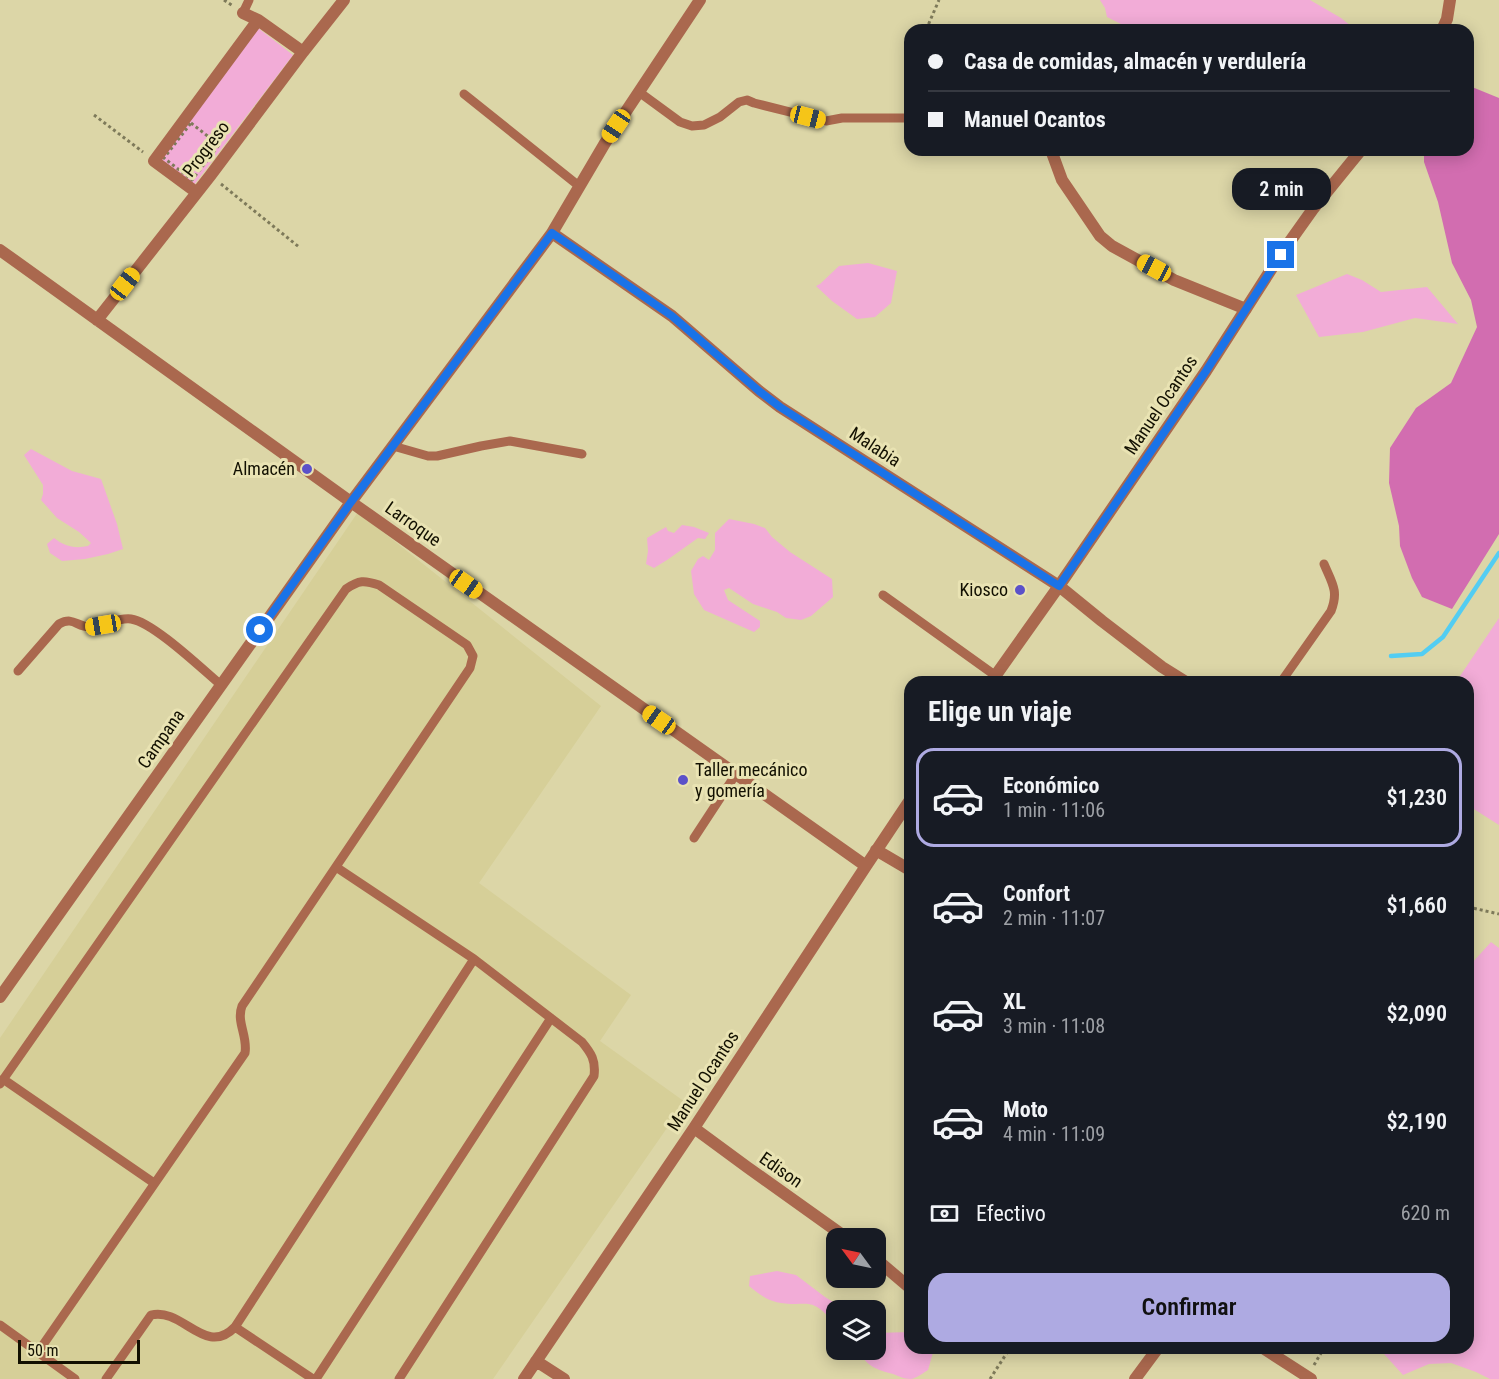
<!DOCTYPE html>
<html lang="es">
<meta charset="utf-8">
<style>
body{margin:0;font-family:"Roboto Condensed",sans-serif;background:#242831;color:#f1f3f6;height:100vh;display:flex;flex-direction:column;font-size:22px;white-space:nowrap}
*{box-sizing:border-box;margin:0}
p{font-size:20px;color:#9ea1a6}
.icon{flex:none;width:33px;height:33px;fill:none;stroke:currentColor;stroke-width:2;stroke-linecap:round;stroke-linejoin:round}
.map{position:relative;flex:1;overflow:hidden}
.sheet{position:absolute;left:904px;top:676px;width:570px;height:678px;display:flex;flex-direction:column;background:#171b24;border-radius:18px;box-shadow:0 3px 15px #0003}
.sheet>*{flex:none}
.guide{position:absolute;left:904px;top:24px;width:570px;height:132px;border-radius:18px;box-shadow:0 3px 15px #0003;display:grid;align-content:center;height:132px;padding:0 24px;background:#171b24}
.needle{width:39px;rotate:303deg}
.controls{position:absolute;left:826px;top:1228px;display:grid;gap:12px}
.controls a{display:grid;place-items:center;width:60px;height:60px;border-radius:12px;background:#171b24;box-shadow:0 3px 15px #0003;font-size:30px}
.scale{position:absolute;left:18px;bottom:15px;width:122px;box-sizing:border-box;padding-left:6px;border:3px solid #121001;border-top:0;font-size:16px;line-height:21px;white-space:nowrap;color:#121001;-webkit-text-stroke:4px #e9e3b3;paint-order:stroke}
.end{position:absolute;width:27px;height:27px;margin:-14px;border:8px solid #1a73e8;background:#fff;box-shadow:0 0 0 3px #fff}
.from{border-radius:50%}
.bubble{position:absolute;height:42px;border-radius:18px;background:#171b24;box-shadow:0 3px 15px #0003;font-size:20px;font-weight:600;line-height:42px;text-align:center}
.car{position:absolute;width:18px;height:36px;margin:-18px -9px;border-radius:8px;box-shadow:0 0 4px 2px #0007;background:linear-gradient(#f5c518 24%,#345 0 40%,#f5c518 0 76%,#345 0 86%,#f5c518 0)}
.guide b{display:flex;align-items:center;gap:21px;height:57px;font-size:22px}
.guide b+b{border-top:2px solid #363941}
.guide i{width:15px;height:15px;background:#f1f3f6}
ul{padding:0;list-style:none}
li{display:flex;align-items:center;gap:18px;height:99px;margin:0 12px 9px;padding:0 12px;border:3px solid transparent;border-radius:18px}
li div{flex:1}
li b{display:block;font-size:22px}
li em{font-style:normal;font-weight:600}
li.current{border-color:#aeaae2}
li>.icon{width:54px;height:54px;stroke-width:1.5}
h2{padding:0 24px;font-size:27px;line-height:72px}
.pay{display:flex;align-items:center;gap:15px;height:66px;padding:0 24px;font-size:22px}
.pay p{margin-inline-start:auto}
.button{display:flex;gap:12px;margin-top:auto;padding:12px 24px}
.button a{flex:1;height:69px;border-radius:18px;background:#aeaae2;color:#111;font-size:24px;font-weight:600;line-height:69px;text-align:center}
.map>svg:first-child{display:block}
.built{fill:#d6cf98}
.green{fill:#f2acd7}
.forest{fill:#d26db0}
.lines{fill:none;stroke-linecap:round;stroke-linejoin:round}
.stream{stroke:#53cdf2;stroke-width:4.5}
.path{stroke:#7e7a5a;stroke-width:3;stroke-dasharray:3 3;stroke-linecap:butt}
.lane{stroke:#aa684e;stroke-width:9}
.street{stroke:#aa684e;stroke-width:12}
.route{stroke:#1a73e8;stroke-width:8}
.poi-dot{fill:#5b51c9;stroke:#e9e3b3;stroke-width:2}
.labels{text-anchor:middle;stroke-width:6;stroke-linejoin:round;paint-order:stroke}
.street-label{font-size:18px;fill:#121001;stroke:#e9e3b3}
.poi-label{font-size:18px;fill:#121001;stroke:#e9e3b3;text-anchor:end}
</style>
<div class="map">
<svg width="1499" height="1379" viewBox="0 0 1499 1379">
<rect width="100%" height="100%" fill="#dcd6a7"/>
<path class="built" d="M358,512l243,194 -122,177 152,112 -31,46 85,61 -192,277h-493v-341z"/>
<path class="green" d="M1100,0h210l31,18 15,12h-223l-26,-13 -2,-9z
M258,28l35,27 -99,130 -35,-27z
M868,263l29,8 -6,32 -16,14 -18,2 -25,-18 -16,-15 4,-2 19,-18z
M1347,274l15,6 19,12 46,-5 31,37 -43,-6 -52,14 -44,5 -23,-42z
M31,449l41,22 29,8 16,45 6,25 -15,5 -23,5 -23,2 -12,-8 -3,-9 7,-6c10,8 20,11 34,8l3,-3 -12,-11 -22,-14 -16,-18 2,-6v-9l-19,-30z
M729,519l25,5 11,4 7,9 18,15 42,27 1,18 -22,19 -10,4 -15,-2 -9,-6 -24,-8 -24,-16 -5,2 4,10 32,21v6l-6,5 -50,-22 -10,-16 -3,-23 7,-12 5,-3 6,4 6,-10v-17z
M682,525l12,2 15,6 -4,6 -7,-1 -31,22 -13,8 -8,-4 2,-13 -1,-13 19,-11 2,4 6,2z
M1499,618v207l-30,-19 -1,-124h-12z
M1491,942l8,6v431h-9l-14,-7 -25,-9 -22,1 -26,11 -19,-21v-5l84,-1 1,-387 3,2z
M777,1271l19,4 29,22 23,14h-11v13c-8,-5 -14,-15 -22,-18 -6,-3 -12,-2 -19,-2 -22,0 -30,-4 -47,-18l1,-10z
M910,1332v16l24,1 -6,21c-5,3 -11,8 -17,9 -8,0 -12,-3 -18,-5 -15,-4 -29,-8 -33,-24h16v-17z"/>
<path class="forest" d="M1469,87h3l27,11v436l-47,75 -30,-12 -10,-19 -12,-32 -1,-20 -10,-43 1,-35 26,-40 35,-25 26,-56 -6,-27 -19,-37 -14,-61 -14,-40v-12h44z"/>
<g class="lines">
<path class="stream" d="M1391,656l31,-2 21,-17 56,-84"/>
<path class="path" d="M224,0l9,6
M928,30l1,-7 10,-23
M94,115l49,37
M191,123l28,22 -27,35 -28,-22z
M221,184l78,63
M1468,907l31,7
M1314,1365l10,-17
M990,1379l20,-31"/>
<path class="lane" d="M243,13l6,-13
M639,92l41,30 12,4 12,-1 16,-8 19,-15 8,-2 7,3 72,18 16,-3h68
M464,94l115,92
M393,446l35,10h9l44,-10 29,-5 72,13
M883,595l113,81
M18,671l41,-47c15,-8 17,3 31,3 14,1 26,-10 41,-8 22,3 71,50 90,66
M1281,682l50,-71c8,-20 1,-28 -7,-47
M694,838l42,-64
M336,867l138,92 108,83c9,11 14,18 12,34l-195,303
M3,1079l151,104
M0,1084l346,-495c13,-9 18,-9 33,-4l88,60 6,11 -3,12 -228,338c-6,16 6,30 3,47l-207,299
M0,1325l75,54
M235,1327l78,52
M106,1379l45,-64c32,-8 54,43 84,12l239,-368
M316,1379l235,-361"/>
<path class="street" d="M243,13l15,7 45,32
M1442,30l5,-11 3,-19
M1051,150l11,30 38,56 12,10 62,34 72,29
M196,192l-42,-31 104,-141
M552,233l120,83 87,75 21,16 279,179 43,35 60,46 24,15
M0,250l351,252 515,364
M97,320l113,-144 93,-124 41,-52
M991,682l68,-96 147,-215 75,-117 32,-45 48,-59
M876,850l34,20
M0,997l351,-495 201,-269 53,-90 95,-143
M694,1128l53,39 101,72
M876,1259l34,29
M1263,1348l48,31
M536,1361l28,18
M524,1379l170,-251 172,-262 44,-66
M1135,1379l23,-31"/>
</g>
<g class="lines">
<path class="route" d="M260,630l91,-128 201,-269 120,83 87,75 21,16 279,179 147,-215 75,-116"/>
</g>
<g class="poi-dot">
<circle cx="307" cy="469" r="6"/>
<circle cx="1020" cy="590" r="6"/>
<circle cx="683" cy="780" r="6"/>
</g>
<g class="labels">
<g class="street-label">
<text transform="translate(206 149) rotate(-53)" y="6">Progreso</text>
<text transform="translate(1161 405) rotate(-56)" y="6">Manuel Ocantos</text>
<text transform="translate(875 447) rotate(33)" y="6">Malabia</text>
<text transform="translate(413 524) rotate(35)" y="6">Larroque</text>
<text transform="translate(161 739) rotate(-55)" y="6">Campana</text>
<text transform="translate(703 1081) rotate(-57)" y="6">Manuel Ocantos</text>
<text transform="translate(781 1170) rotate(35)" y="6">Edison</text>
</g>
<g class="poi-label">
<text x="295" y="475">Almacén</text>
<text x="1008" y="596">Kiosco</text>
<text x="695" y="776" text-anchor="start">Taller mecánico<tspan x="695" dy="21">y gomería</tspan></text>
</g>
</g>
</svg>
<div class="controls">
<a><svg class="needle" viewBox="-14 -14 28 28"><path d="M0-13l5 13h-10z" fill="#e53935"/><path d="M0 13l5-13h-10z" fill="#9ea1a6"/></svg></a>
<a><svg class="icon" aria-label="layers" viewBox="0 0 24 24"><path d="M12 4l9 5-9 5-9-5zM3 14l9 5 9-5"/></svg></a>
</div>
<div class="scale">50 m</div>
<i class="end from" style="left:260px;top:630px"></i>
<i class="end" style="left:1281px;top:255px"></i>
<div class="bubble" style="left:1232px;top:168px;width:99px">2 min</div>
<i class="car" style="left:808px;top:117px;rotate:104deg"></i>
<i class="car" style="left:616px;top:126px;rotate:214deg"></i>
<i class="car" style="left:1154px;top:268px;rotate:298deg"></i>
<i class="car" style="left:125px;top:284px;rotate:38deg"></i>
<i class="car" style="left:466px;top:584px;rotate:125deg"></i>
<i class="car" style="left:103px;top:625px;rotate:260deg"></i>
<i class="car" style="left:659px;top:720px;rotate:305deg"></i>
<div class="guide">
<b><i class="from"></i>Casa de comidas, almacén y verdulería</b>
<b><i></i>Manuel Ocantos</b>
</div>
<section class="sheet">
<h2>Elige un viaje</h2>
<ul>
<li class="current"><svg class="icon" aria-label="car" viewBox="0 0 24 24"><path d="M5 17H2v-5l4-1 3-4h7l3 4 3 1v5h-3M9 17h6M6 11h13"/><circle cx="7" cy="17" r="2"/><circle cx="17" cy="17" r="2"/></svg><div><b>Económico</b><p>1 min · 11:06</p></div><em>$1,230</em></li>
<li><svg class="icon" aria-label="car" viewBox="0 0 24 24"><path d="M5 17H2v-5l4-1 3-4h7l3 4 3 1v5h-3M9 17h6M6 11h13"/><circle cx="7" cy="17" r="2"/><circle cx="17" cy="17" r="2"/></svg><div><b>Confort</b><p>2 min · 11:07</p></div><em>$1,660</em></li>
<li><svg class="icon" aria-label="car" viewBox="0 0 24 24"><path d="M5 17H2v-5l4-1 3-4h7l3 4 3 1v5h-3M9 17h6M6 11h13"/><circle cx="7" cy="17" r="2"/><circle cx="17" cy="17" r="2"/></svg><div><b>XL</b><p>3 min · 11:08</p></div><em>$2,090</em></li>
<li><svg class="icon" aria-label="car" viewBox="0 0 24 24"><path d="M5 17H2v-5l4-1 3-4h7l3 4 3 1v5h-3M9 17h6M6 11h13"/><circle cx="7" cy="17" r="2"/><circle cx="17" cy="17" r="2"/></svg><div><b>Moto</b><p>4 min · 11:09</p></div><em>$2,190</em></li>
</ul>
<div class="pay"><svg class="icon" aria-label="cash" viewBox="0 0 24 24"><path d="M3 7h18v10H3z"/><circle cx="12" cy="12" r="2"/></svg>Efectivo<p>620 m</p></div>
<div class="button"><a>Confirmar</a></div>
</section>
</div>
